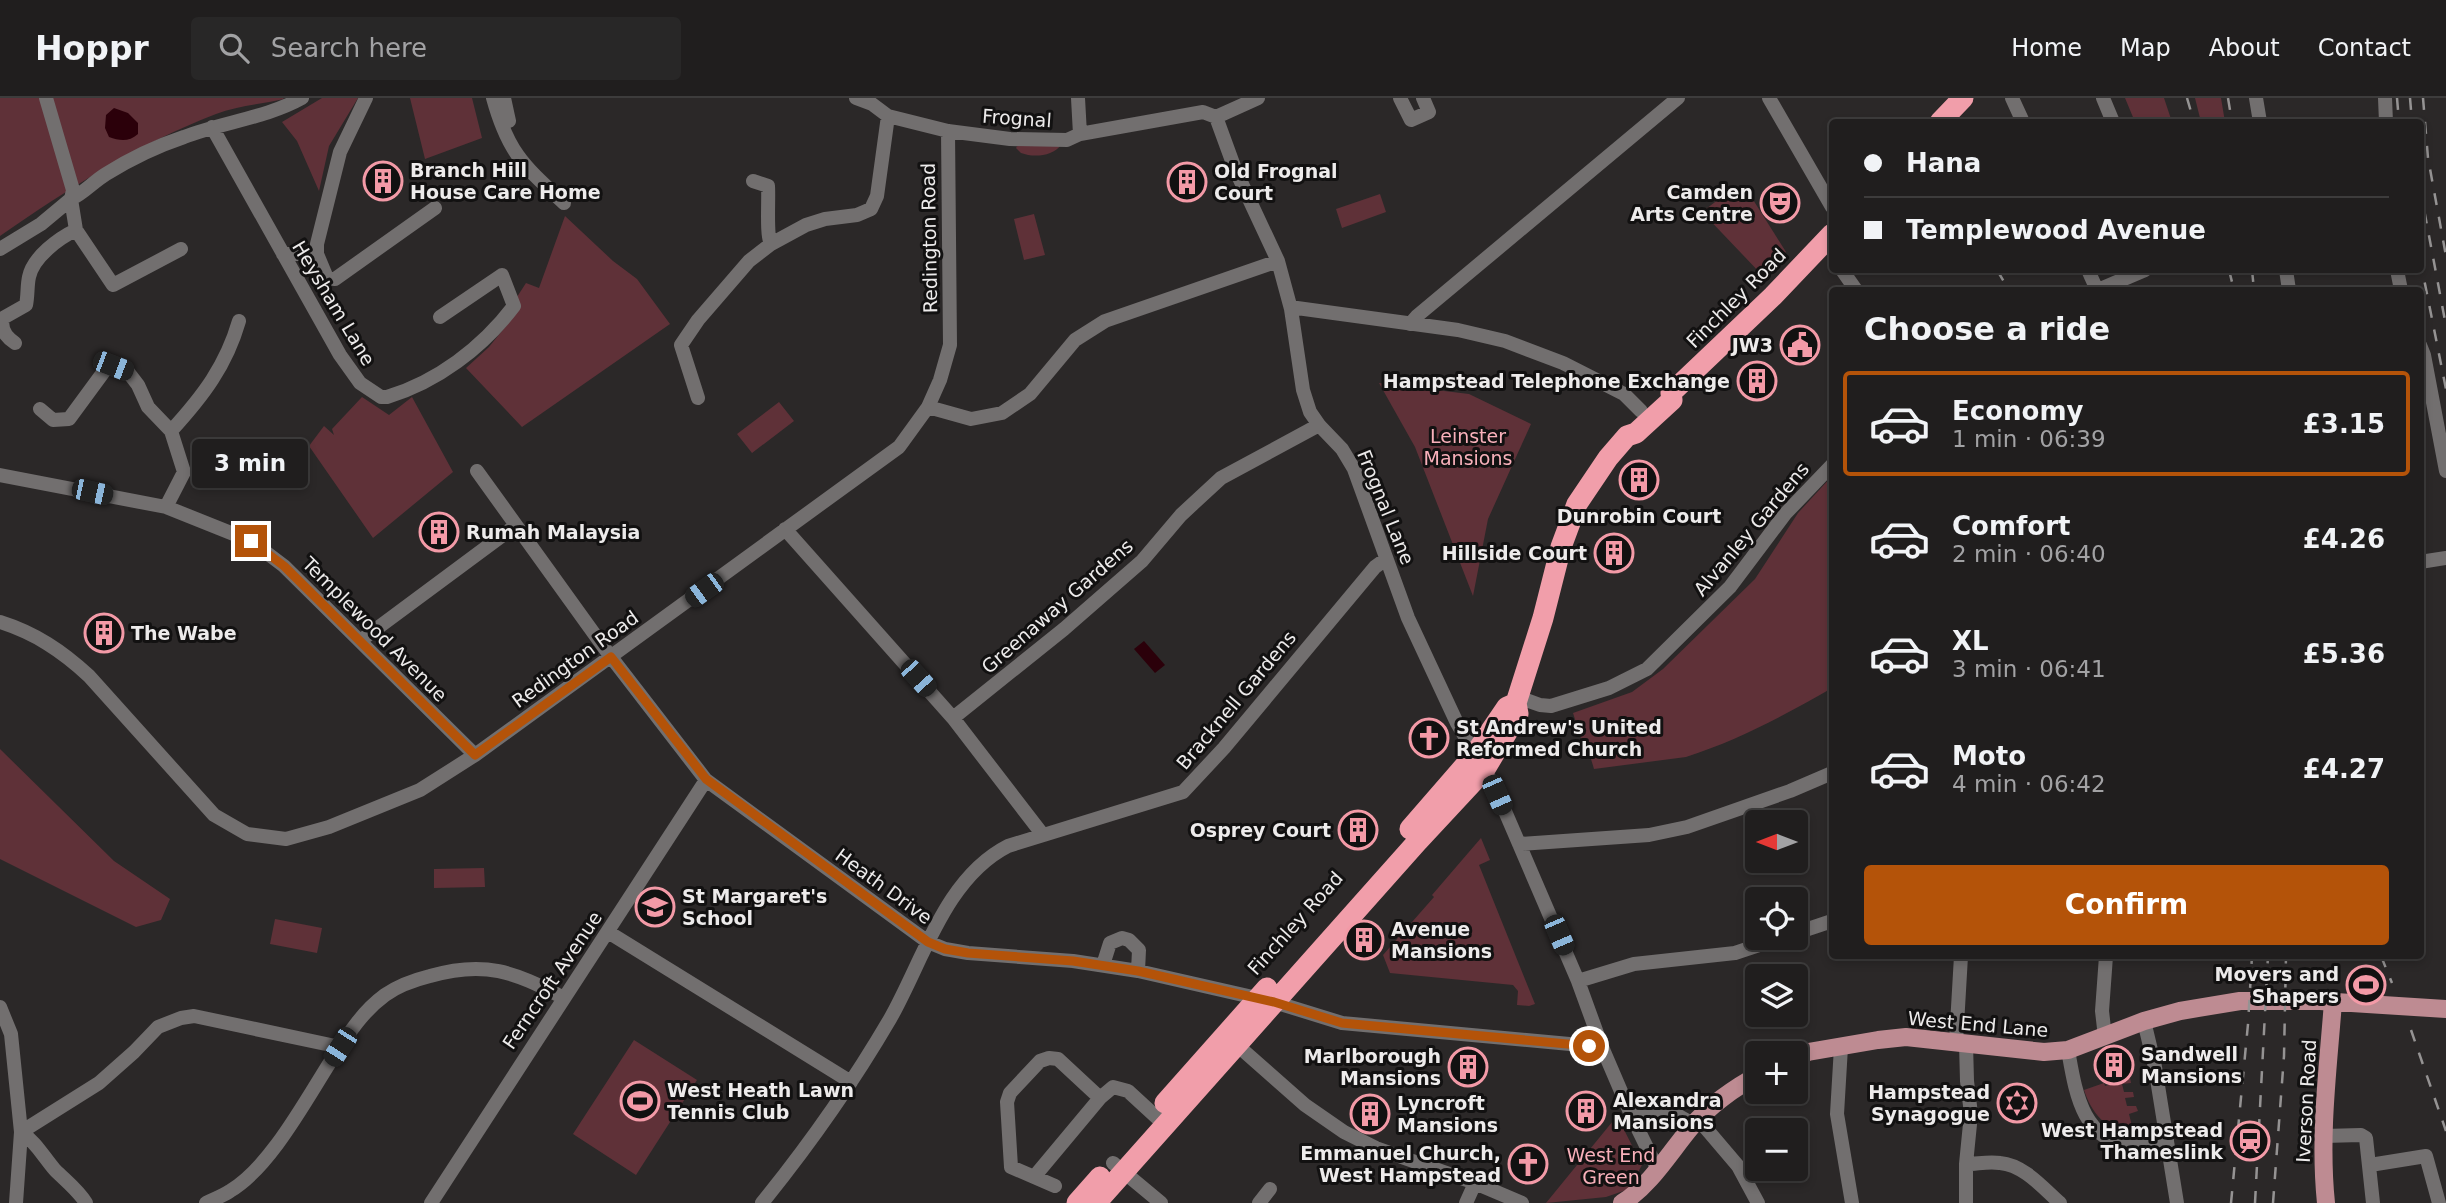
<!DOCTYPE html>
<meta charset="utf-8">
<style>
body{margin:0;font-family:"DejaVu Sans",sans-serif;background:#282727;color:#f1f3f6;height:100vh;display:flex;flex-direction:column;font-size:26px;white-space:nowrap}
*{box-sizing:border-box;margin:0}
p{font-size:23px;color:#a2a2a4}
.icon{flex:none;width:38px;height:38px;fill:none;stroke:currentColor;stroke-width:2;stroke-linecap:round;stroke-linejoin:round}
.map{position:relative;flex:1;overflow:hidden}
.details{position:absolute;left:1829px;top:189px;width:595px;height:672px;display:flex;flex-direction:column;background:#201e1e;border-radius:7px;box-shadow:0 4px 10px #0003,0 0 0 2px #3d3c3c}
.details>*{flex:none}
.top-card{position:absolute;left:1829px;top:21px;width:595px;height:154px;border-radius:7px;box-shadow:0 4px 10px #0003,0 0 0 2px #3d3c3c;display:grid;align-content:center;height:154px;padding:0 35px;background:#201e1e}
.needle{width:46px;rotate:270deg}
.fabs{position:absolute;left:1745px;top:712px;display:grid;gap:14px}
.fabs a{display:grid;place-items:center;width:63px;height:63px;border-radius:7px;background:#201e1e;box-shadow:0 4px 10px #0003,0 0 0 2px #3d3c3c;font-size:35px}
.end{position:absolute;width:32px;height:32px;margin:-16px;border:9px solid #b45309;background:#fff;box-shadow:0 0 0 4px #fff}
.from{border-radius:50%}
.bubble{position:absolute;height:49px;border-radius:7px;background:#201e1e;box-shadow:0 4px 10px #0003,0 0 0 2px #3d3c3c;font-size:23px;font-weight:700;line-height:49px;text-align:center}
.car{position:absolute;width:21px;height:42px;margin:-21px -10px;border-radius:9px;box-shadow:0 0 5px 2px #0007;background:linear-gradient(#222 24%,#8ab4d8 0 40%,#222 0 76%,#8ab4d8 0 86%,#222 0)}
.top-card b{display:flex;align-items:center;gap:24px;height:66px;font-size:26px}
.top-card b+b{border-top:2px solid #3d3c3c}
.top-card i{width:18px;height:18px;background:#f1f3f6}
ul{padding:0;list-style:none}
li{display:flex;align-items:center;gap:21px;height:105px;margin:0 14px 10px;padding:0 21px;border:4px solid transparent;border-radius:7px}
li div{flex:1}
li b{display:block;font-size:26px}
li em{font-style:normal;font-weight:700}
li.active{border-color:#b45309}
li>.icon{width:63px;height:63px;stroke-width:1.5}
h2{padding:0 35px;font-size:32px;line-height:84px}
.primary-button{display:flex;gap:14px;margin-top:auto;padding:14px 35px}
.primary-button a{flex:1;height:80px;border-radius:7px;background:#b45309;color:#fff;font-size:28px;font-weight:700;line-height:80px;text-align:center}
header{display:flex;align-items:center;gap:42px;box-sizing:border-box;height:98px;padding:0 35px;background:#201e1e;border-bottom:2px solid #3d3c3c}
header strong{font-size:33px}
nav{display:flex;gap:38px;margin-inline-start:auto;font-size:24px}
.search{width:490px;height:63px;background:#282727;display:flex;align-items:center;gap:18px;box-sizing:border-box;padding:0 24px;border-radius:7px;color:#a2a2a4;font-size:26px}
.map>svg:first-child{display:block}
.green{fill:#5f3138}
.water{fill:#2b000a}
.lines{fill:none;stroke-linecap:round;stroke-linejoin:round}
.minor{stroke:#726f6f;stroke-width:14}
.major{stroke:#be8b92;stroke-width:18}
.highway{stroke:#f19eaa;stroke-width:21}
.rail{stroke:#959393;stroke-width:2.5;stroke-dasharray:12 12;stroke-linecap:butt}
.route{stroke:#b45309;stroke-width:9}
.labels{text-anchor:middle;stroke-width:6;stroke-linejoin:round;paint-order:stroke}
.street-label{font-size:19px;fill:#edebeb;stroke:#121111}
.poi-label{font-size:19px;font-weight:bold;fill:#edebeb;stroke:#121111;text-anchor:start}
.park-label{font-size:19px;fill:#f8b0ba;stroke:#121111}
</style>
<header>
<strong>Hoppr</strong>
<div class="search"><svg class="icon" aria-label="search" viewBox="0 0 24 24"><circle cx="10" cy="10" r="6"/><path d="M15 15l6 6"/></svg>Search here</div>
<nav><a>Home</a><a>Map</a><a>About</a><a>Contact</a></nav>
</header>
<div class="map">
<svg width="2446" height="1105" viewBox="0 0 2446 1105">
<rect width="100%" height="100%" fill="#2b2828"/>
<path class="green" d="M0,0h283l1,1c-22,5 -47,7 -68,15 -78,30 -148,75 -216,122z
M322,0h36l-29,48 -10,45 -22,-50 -15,-19z
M410,0h62l10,40 -57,21z
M2125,0h39l8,24h-37z
M2195,0h26l4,24h-24z
M1018,47h43c-8,11 -27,13 -40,8l-5,-5z
M1745,89l41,65 -24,23 -60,-63 30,-23z
M1380,96l6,18 -44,16 -6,-19z
M1034,116l11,41 -21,5 -10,-41z
M565,118l48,45 24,18 33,45 -148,103 -56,-59 23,-21 25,-31 1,-16 11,-17 13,5z
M1379,285l90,11 62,30 -43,95 -15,77 -58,-149z
M362,299l27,18 23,-18 41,75 -80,66 -64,-92 15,-20 10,9 -2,-6z
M779,304l15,19 -42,32 -15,-19z
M1832,378v212c-47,27 -93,52 -146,69l-92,12 -6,-20 -4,-1 -11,-35 59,-21 31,-23 92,-90 43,-66z
M0,651l114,112 56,38 -9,21 -25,7 -136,-68z
M1481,740l9,22 -11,5 56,139 -6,2 -12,-1 1,-14 -5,-6 -123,-12 -7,-18 51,-58 -2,-2z
M484,770l1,19 -51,1v-19z
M275,821l47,9 -5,25 -47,-9z
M634,942l63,40 -61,95 -63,-41z
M2130,980l1,5 -9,1 2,8h9l1,5 -9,1 2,8h9l2,5 -9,3 3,12 -3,1 2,6c-25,-2 -40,-21 -47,-43l20,-7 1,3z
M1617,1018l25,49 -13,24 -23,8 -60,6z"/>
<path class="water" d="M114,10l14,5 10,10v11c-9,8 -18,7 -29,3l-4,-9 1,-13z
M1144,543l21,24 -10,8 -21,-24z"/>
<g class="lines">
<path class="minor" d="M366,0l-26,54 -23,92v10l10,24 8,1 100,-71
M493,0c15,55 31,68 71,105
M504,0l5,23
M856,0l16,6 16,12 60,15 62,8 57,1 13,-6 123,-22 13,5 42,-19
M1078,0l2,36
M1400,0l11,22 18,-8 -6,-14
M1769,0l63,109
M2012,0l11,24
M2103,0l10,24
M2256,0l4,24
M2385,0l1,24
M1216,19l19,52 43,92 13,48 12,81 7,22 9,13 23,24 12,20 54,149 49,105 38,65 83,193 24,66 30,70 25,51
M212,29l128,228 20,28 21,14h6c50,-15 95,-49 127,-91l-12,-31 -62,42
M753,83l15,5c1,13 -2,50 3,58
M71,101c13,-6 22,-17 35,-25 24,-15 51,-28 78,-37 39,-15 82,-19 118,-39
M71,101l5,31 37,55 68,-36
M0,151l41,-25 30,-25 2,-9 -27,-92
M283,156h34
M1842,172l14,20
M2088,172l9,20
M2286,172l3,20
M2397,172l4,20
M2098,192l47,-20
M1291,211l6,-1 161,22 47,11 58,22 61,31 17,17
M1410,226l7,-8 261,-218
M15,245c-9,-6 -15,-14 -12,-25l23,-13c2,-9 1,-19 3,-28 4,-20 30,-39 47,-47
M2420,247l4,10 22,116
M698,300l-17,-53 17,-25 51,-59 22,-17 35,-19 19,-6 32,-4 14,-6 6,-13 11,-80
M928,309l43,12 31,-6 28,-19 45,-54 30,-19 173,-60
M40,311l13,11 16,-1 36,-49 8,-4 15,6 10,13 10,22 23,24 13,41 -18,35
M171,333c32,-35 55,-65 68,-110
M477,373l131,182 98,127 222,162 17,7 23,4 105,8 65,10 136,31 68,21 260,24
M0,377l166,32 85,34 33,25 191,189
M785,431l168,189 90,117
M2420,464l26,-4
M0,524c35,11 62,29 89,54l125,139 33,19 39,5 43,-12 91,-37 55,-35 424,-308 29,-40 12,-27 10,-35 -2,-214
M360,543l155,-115
M1518,599l22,8 11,1 58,-18 38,-19 83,-82 55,-73 47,-49
M953,620l111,-89 78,-68 39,-46 40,-37 98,-53
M1519,746l130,-9 38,-8 103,-36 42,-18
M608,834l243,150
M1796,835l36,-12
M1103,867l7,-22 12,-5 7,2 10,10 -1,21
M1578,883l56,-17 101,-11 45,-15
M0,909l11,27 10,98 -5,71
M2144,923l11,46 22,136
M2105,939l-3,-26 4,-55
M1956,944l5,-86
M1237,947l68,60 39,27 32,16 99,35 47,20
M1841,949l-4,67 15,89
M2068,952c7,39 14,95 66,94 11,0 22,-3 33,-5
M1632,1019l47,-1 14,8
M1698,1021l40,47 20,37
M21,1034l78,-49 35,-31 24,-25 23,-9 13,-2 146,31
M21,1034c15,10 22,24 34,38 11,11 23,20 31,33
M2324,1038l37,-1 5,3 7,65
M1113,1065l48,40
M1966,1066c11,0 23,-3 34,-1 24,2 43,25 60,40
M2370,1067l56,-9 13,47
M1034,1079l66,-79 13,-11 15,4 37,34
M1055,1088l-44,-19 -4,-65 3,-9 30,-32 9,-3 9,1 42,39
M206,1105c8,-4 17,-7 24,-12 41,-24 78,-95 104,-135 15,-23 29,-45 51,-61 14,-10 29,-15 45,-19 55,-16 84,-4 132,21
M431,1105c91,-142 183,-283 275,-423
M762,1105c47,-58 90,-119 128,-184 33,-58 55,-141 118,-173l175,-54 41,-44 151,-181 11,-8
M1259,1105l11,-14
M1466,1105l9,-20
M1966,1105v-39l5,-50 -4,-33 -1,-38"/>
<path class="major" d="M1796,960l12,-6 70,-12 28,-3 138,15 24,-2 76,-29 36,-10 60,-10h80l126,8
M1622,1105c29,-18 48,-51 70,-77 16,-19 43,-39 65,-50
M2326,1105c-7,-67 2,-134 7,-201"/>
<path class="highway" d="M1940,24l23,-24
M1410,731l65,-75 32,-47 9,-4
M1165,1005l102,-115
M1077,1105l23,-26
M1096,1105l322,-362 67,-72 33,-55 -2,-11 27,-85 18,-71 16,-43 31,-46 19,-22 9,-3 36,-33 -1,-7 102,-97 59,-62"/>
<path class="rail" d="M2187,0l7,24
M2228,0l4,24
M2397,0l2,24
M2410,0l2,24
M2423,0l5,60 18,98
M2420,90l26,138
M2420,161l26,130
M1997,172l12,20
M2229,172l5,20
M2252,172l2,20
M2381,858l11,27
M2411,932l35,101
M2231,1105l17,-179 4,-68
M2255,1105l13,-247
M2273,1105l11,-147 2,-100"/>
</g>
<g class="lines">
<path class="route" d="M251,443l33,25 191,189 136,-98 95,122 222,163 17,7 23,4 105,8 65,10 136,31 68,21 247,23"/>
</g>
<defs>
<symbol id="building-ring" viewBox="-11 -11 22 22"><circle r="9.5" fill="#121111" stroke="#f39aa7" stroke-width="1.5"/><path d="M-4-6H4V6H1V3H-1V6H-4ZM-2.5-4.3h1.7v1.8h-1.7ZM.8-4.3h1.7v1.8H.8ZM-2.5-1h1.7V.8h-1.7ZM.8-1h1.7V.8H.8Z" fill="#f39aa7"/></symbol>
<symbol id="theatre-ring" viewBox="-11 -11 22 22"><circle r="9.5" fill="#121111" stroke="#f39aa7" stroke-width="1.5"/><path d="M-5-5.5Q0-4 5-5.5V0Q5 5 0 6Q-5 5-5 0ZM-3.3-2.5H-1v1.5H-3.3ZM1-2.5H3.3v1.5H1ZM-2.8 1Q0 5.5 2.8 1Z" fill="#f39aa7"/></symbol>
<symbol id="civic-ring" viewBox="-11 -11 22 22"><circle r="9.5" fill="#121111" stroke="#f39aa7" stroke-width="1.5"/><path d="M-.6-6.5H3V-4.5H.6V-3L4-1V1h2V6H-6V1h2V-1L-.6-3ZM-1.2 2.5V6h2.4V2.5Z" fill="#f39aa7"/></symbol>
<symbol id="church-ring" viewBox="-11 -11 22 22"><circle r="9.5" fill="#121111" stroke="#f39aa7" stroke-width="1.5"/><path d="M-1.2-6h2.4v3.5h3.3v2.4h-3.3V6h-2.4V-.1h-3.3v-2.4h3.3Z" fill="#f39aa7"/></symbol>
<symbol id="school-ring" viewBox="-11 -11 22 22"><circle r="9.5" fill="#121111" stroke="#f39aa7" stroke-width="1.5"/><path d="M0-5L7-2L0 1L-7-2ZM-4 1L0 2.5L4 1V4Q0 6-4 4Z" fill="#f39aa7"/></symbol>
<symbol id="stadium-ring" viewBox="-11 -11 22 22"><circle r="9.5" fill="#121111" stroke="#f39aa7" stroke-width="1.5"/><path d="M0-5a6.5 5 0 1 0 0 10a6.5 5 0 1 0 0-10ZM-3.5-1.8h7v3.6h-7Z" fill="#f39aa7"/></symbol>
<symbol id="synagogue-ring" viewBox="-11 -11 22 22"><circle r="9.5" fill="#121111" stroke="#f39aa7" stroke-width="1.5"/><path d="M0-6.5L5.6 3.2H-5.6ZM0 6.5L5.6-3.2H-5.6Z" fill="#f39aa7"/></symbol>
<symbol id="station-ring" viewBox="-11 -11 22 22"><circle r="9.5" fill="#121111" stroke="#f39aa7" stroke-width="1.5"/><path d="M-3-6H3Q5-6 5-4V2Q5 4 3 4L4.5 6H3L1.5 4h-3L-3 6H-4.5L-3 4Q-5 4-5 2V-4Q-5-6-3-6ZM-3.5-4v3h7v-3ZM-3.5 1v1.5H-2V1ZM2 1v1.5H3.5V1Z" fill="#f39aa7"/></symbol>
</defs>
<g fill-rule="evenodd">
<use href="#building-ring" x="361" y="61" width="44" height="44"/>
<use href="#building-ring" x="1165" y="62" width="44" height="44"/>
<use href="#theatre-ring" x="1758" y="83" width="44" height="44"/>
<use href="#civic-ring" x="1778" y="225" width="44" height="44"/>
<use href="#building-ring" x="1735" y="261" width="44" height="44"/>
<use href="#building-ring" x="1617" y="360" width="44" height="44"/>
<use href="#building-ring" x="417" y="412" width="44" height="44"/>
<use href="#building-ring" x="1592" y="433" width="44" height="44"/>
<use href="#building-ring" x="82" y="513" width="44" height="44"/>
<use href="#church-ring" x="1407" y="618" width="44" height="44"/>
<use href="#building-ring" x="1336" y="710" width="44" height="44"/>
<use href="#school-ring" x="633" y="787" width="44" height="44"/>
<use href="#building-ring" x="1342" y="820" width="44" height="44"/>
<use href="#stadium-ring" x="2344" y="865" width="44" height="44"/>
<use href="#building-ring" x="2092" y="945" width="44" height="44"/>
<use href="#building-ring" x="1446" y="947" width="44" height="44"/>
<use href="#stadium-ring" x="618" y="981" width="44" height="44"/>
<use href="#synagogue-ring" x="1995" y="983" width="44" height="44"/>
<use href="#building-ring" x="1564" y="991" width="44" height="44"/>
<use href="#building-ring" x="1348" y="994" width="44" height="44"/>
<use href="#station-ring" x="2228" y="1021" width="44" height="44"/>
<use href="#church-ring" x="1506" y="1044" width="44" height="44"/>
</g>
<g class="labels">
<g class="street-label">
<text transform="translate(1017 20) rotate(4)" y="7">Frognal</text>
<text transform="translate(929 140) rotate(-91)" y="7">Redington Road</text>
<text transform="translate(1736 200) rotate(-45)" y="7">Finchley Road</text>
<text transform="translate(334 205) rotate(59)" y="7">Heysham Lane</text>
<text transform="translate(1386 409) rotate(68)" y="7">Frognal Lane</text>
<text transform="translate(1751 431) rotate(-50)" y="7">Alvanley Gardens</text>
<text transform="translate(1057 508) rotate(-41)" y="7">Greenaway Gardens</text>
<text transform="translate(375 531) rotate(45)" y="7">Templewood Avenue</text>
<text transform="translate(575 561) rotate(-36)" y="7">Redington Road</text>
<text transform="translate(1236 602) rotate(-50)" y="7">Bracknell Gardens</text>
<text transform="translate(884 788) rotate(36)" y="7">Heath Drive</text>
<text transform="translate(1295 825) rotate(-48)" y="7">Finchley Road</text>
<text transform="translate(552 882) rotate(-56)" y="7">Ferncroft Avenue</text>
<text transform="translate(1978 926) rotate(5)" y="7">West End Lane</text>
<text transform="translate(2306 1003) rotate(-87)" y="7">Iverson Road</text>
</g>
<g class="poi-label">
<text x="410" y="79">Branch Hill<tspan x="410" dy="22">House Care Home</tspan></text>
<text x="1214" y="80">Old Frognal<tspan x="1214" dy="22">Court</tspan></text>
<text x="1753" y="101" text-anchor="end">Camden<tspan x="1753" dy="22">Arts Centre</tspan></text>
<text x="1773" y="254" text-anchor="end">JW3</text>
<text x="1730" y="290" text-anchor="end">Hampstead Telephone Exchange</text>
<text x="1639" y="425" text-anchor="middle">Dunrobin Court</text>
<text x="466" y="441">Rumah Malaysia</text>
<text x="1587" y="462" text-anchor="end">Hillside Court</text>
<text x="131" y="542">The Wabe</text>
<text x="1456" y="636">St Andrew's United<tspan x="1456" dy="22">Reformed Church</tspan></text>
<text x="1331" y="739" text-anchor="end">Osprey Court</text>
<text x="682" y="805">St Margaret's<tspan x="682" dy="22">School</tspan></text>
<text x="1391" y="838">Avenue<tspan x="1391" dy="22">Mansions</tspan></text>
<text x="2339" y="883" text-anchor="end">Movers and<tspan x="2339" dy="22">Shapers</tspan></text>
<text x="2141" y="963">Sandwell<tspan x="2141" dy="22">Mansions</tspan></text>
<text x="1441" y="965" text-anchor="end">Marlborough<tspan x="1441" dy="22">Mansions</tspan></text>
<text x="667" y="999">West Heath Lawn<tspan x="667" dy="22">Tennis Club</tspan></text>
<text x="1990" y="1001" text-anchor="end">Hampstead<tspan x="1990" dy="22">Synagogue</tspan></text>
<text x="1613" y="1009">Alexandra<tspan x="1613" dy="22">Mansions</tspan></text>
<text x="1397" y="1012">Lyncroft<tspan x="1397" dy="22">Mansions</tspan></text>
<text x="2223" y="1039" text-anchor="end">West Hampstead<tspan x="2223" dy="22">Thameslink</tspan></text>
<text x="1501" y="1062" text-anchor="end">Emmanuel Church,<tspan x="1501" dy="22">West Hampstead</tspan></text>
</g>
<g class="park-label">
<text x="1468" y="345">Leinster<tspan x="1468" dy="22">Mansions</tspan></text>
<text x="1611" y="1064">West End<tspan x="1611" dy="22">Green</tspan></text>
</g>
</g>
</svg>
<div class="fabs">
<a><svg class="needle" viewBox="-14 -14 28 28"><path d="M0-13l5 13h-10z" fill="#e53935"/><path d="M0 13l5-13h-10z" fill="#a2a2a4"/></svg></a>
<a><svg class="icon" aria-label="locate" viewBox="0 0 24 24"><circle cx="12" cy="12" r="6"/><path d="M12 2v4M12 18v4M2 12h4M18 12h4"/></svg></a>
<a><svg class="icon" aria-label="layers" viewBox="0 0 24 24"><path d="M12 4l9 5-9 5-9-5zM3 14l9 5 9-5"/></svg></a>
<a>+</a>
<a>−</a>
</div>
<i class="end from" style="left:1589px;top:948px"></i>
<i class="end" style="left:251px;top:443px"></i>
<div class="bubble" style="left:192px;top:341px;width:116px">3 min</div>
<i class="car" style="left:113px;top:268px;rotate:111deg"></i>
<i class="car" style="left:92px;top:394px;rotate:102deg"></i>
<i class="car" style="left:704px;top:492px;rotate:234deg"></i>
<i class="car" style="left:918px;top:580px;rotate:138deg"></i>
<i class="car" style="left:1497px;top:697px;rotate:156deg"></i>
<i class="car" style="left:1559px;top:837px;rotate:157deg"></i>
<i class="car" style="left:340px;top:949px;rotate:213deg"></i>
<div class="top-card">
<b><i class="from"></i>Hana</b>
<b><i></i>Templewood Avenue</b>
</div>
<section class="details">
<h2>Choose a ride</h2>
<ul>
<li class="active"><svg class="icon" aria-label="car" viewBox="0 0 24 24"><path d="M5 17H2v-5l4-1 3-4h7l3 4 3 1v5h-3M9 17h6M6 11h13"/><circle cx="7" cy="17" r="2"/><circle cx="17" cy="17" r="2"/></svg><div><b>Economy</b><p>1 min · 06:39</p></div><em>£3.15</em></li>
<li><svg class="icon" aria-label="car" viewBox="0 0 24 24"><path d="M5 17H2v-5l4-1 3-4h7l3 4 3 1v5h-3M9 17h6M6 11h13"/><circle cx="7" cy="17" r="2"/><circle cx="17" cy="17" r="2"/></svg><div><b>Comfort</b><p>2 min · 06:40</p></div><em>£4.26</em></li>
<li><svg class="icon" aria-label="car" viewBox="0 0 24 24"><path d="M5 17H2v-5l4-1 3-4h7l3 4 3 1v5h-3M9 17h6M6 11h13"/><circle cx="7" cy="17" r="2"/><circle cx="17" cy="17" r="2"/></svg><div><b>XL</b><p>3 min · 06:41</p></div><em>£5.36</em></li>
<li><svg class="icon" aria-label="car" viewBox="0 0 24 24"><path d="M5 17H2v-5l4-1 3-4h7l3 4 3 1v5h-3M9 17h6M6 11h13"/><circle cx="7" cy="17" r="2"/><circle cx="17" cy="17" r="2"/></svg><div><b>Moto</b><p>4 min · 06:42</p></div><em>£4.27</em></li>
</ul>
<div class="primary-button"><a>Confirm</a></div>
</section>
</div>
